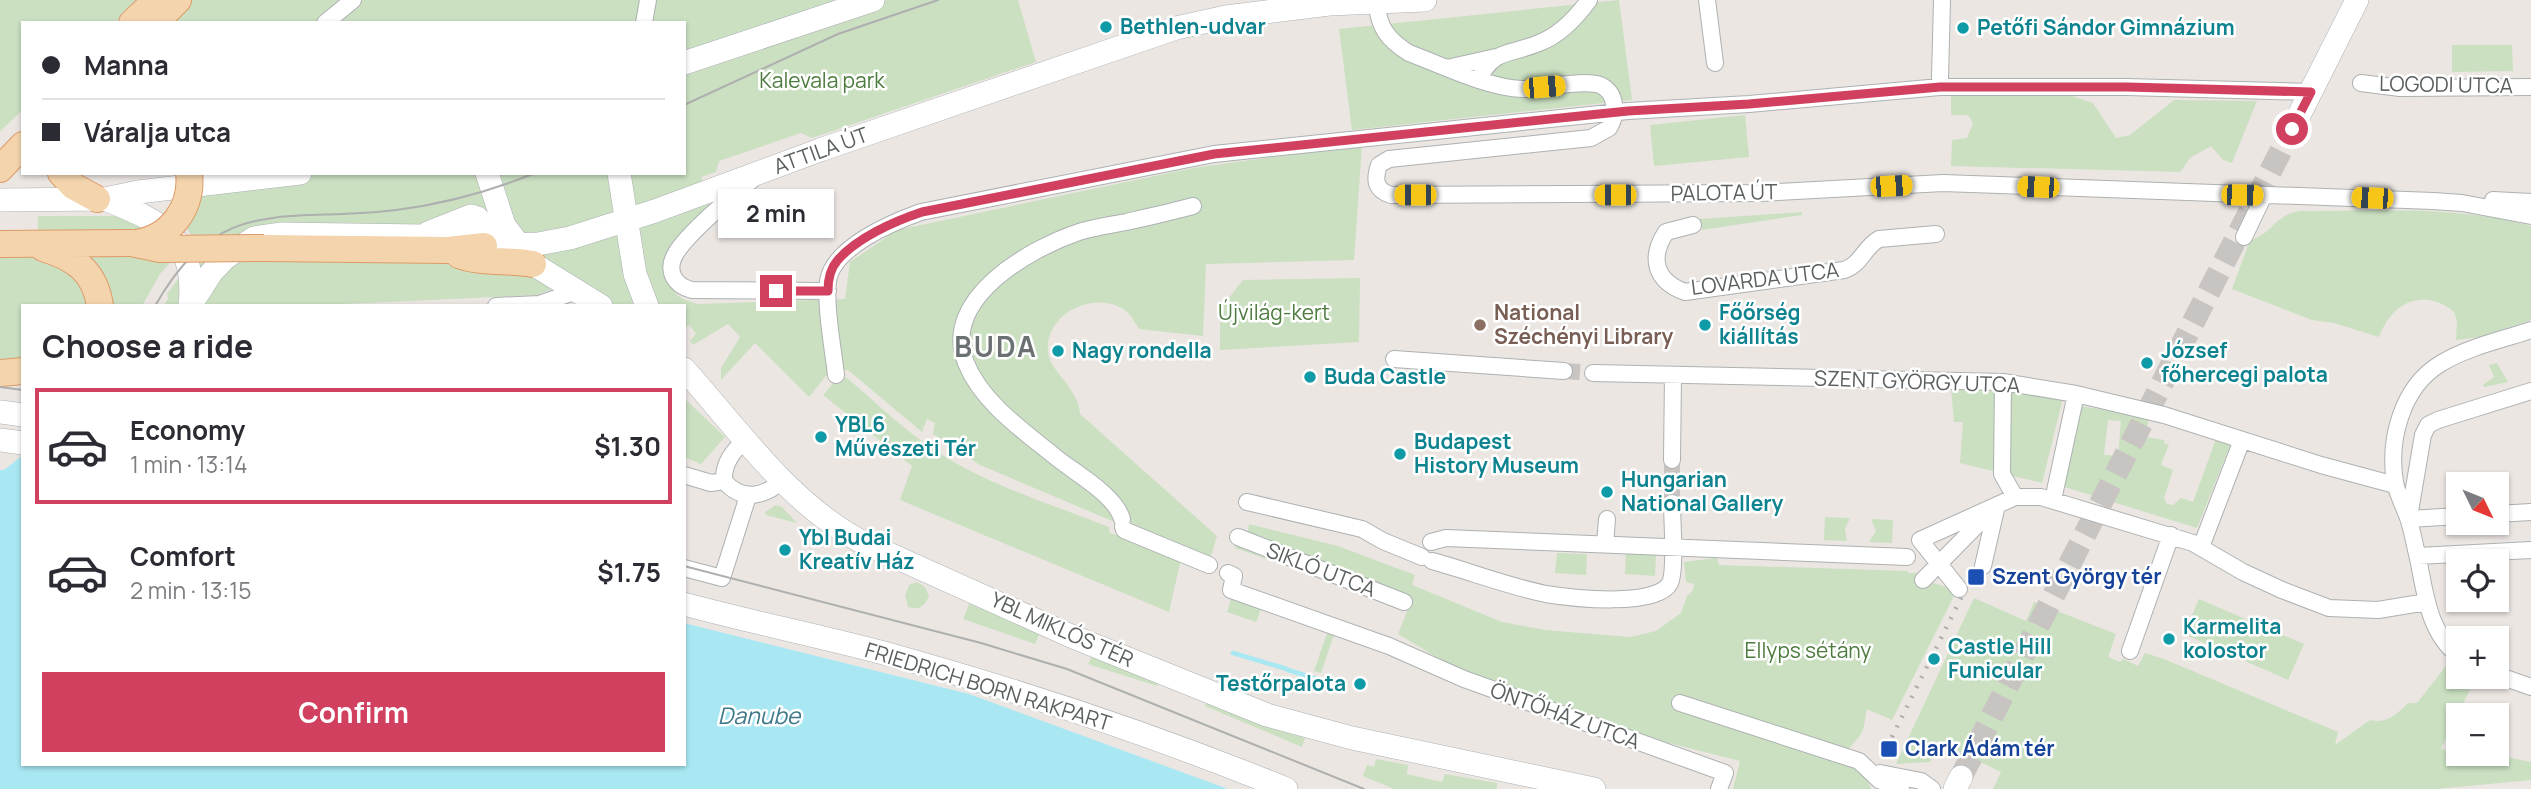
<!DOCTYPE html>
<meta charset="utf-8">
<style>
body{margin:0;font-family:Manrope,sans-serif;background:#f2f2f3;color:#2b2b33;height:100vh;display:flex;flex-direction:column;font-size:26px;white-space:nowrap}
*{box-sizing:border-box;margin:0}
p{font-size:23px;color:#7c7c81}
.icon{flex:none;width:38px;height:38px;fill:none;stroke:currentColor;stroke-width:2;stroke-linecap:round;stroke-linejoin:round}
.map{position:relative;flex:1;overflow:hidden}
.side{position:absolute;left:21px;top:304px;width:665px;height:462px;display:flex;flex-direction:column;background:#fff;border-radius:0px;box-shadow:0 2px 5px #0004}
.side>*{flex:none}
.guide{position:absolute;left:21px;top:21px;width:665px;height:154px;border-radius:0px;box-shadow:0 2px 5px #0004;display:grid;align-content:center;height:154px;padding:0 21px;background:#fff}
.needle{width:46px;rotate:133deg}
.buttons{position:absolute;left:2446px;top:472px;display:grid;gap:14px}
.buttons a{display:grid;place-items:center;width:63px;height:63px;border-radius:0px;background:#fff;box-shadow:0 2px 5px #0004;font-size:35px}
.end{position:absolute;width:32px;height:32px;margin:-16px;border:9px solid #d2405f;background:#fff;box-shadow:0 0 0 4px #fff}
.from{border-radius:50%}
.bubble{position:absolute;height:49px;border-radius:0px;background:#fff;box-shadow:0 2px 5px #0004;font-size:23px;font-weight:700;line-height:49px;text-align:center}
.car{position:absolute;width:21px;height:42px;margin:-21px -10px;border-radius:9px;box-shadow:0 0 5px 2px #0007;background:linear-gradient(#f5c518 24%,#345 0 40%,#f5c518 0 76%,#345 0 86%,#f5c518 0)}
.guide b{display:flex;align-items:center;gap:24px;height:66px;font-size:26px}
.guide b+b{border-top:2px solid #e1e1e2}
.guide i{width:18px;height:18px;background:#2b2b33}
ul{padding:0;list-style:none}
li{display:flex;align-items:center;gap:21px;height:116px;margin:0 14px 10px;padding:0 7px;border:4px solid transparent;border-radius:0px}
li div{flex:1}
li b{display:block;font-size:26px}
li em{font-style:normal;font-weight:700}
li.active{border-color:#d2405f}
li>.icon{width:63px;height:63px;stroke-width:1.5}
h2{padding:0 21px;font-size:32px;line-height:84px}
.primary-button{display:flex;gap:14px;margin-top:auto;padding:14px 21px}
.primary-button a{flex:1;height:80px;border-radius:0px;background:#d2405f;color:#fff;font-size:28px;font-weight:700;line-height:80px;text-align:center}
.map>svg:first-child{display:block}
.green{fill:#cae0c1;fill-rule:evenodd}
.water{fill:#a9e8f3}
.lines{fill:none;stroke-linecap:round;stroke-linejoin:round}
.stream{stroke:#a9e8f3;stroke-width:4.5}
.street-tunnel{stroke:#c7c4c2;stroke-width:16;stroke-dasharray:16 8;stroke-linecap:butt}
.secondary-tunnel{stroke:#c7c4c2;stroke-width:23;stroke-dasharray:23 11;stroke-linecap:butt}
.street-casing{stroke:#adb1b2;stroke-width:18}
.secondary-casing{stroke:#acb1b3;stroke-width:24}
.primary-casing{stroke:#de9a67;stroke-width:28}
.street{stroke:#fff;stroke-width:16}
.secondary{stroke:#fff;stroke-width:23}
.primary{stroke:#f4d4ad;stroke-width:26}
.tram{stroke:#aeafaf;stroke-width:2}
.rail{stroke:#aeafaf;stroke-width:4.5;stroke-dasharray:2 9;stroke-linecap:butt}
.primary-bridge-casing{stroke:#de9a67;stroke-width:28;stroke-linecap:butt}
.primary-bridge{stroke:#f4d4ad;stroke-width:26}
.route{stroke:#d2405f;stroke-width:9}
.culture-dot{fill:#0f9aa8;stroke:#fff;stroke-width:2.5}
.education-dot{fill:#8d6e63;stroke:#fff;stroke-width:2.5}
.transit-dot{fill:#1a4fb4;stroke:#fff;stroke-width:2.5}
.labels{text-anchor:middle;stroke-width:5;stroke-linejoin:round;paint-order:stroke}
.culture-label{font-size:21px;font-weight:bold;fill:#0d838f;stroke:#fff;text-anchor:start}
.park-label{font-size:21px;fill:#4d7b3e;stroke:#fff}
.street-label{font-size:21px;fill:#5a5f60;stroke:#fff}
.education-label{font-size:21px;font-weight:bold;fill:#785e54;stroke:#fff;text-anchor:start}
.transit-label{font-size:21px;font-weight:bold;fill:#164399;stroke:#fff;text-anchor:start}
.water-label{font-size:23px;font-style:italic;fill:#40798a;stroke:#fff}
.district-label{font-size:28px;font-weight:bold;letter-spacing:2px;fill:#6b7172;stroke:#fff}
</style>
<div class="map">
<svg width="2531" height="789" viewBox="0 0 2531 789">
<rect width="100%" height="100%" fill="#ebe6e2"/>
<path class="green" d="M0,0h138l-23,23h-92v87l-23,21z
M193,0h825l18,62 -224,76 -11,-5 -82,28 -3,11 -15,5 11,32 -43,49 -4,19c11,17 12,22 33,27l147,-5 5,-37 47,-32 296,-62 169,-23 -8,115 -148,4 -3,72 -64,-7c-3,-5 -8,-14 -13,-18 -30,-22 -82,2 -78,41 2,20 31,36 32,62l137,122 -8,26 -229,-97 -47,-31 2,-11 -8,-4 -5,13 -74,-62 -19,2 -20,25 -54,-54 -34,37v-12l19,-31 -12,-13 -35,21 -3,-4 6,-8 -7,-8 -5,3v-22h-78l-37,-24 -32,13 -193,9 -1,2h-180l5,-7 -1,-5 12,-16 13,-42 -6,-9 14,-54h484v-150h-515z
M1619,0l13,100 -280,30 -13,-101z
M2452,45h60l1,26 -61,1z
M1951,95h118l24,8 23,35 14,-3 44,-35 83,1 -25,62 -9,-3 -12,-14 -21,12 -10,14 -229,-6 1,-26 15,-2 6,-15 -5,-8h-17z
M1745,115l4,42 -95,9 -4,-41z
M2300,211c77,0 156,-6 231,15v94l-51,17 -24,3 1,-19 -3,-9c-30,-25 -62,-10 -75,25l-45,-14 -22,-3 -80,-31 18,-49c24,-7 24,-25 50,-29z
M1802,212v3l-100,15 -2,-11z
M38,216h81l21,6 36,34 -16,18 -18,32h-119v56h-23v-106l37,1z
M1360,278l-1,64 -139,8v-41l23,-29z
M2497,363l11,19 -24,5 -1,-2 11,-8 -5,-12z
M838,378h9c32,27 63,58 100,80 48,29 109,48 162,69l1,6 71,26 -12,53 -269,-112 12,-34 -89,-71z
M1951,388l106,7 5,7 -20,81 -82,-20 3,-41h-9z
M684,398l41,39 -24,27 -17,-7z
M2076,405l73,13 -4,19 19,3 1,4h4l-8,21 12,5 -9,28 3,6 6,1 8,-7 12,4 23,-63 15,4 -34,85 -139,-43zM2108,420l13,1 -3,35 -14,-1z
M776,505l6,2 15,16 -31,-8 -1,-3z
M1825,517l25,1 -5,11 2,12 -23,-1z
M1871,519l22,1 -1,23 -23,-1 7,-11z
M1249,524l89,22 77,29 -3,10 90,37 43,8 85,7 26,-6 25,-18 6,-17 6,-6 1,-6 -8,-2 -2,-20 33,-4 2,7 189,6v2h11v6l38,11 -65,130 -25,-11c-2,7 -2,16 -5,23 -6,11 -14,14 -20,28 14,6 24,13 29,29h-138l7,-28 -75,-19 -202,-69 -65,-39 10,-25 -173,-61 5,-19 8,2z
M1557,553l30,1 -1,21 -31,-2z
M1626,553l30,2 -1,21 -30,-2z
M917,582l8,5 4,9c-4,11 -11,14 -21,11l-3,-11 4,-11z
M1974,598l52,23 8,-19 82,32 -8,23 12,5 3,-3 15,7 7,-13 19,6 174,73 -3,13 35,-25c17,4 27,-6 38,-17h9l29,-37 26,19 -31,64 7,2 10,10 22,4 12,-11 39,8v18l-95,9h-443l8,-17 -61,-30 -10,20 -34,2z
M971,599l69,34 -5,11 -72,-25z
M1231,599l30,10 -5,13 -29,-10z
M2199,599l105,45 -16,36 -104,-46z
M1327,633l7,2 -13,38 -7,-2z
M1092,656l67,26 -2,4 -69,-22z
M1206,703l43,17 56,18 -3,9 -97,-41z
M1376,759l32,6 -1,9 35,8 3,-8 52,9v6h-103l-31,-13 4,-11 7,2z"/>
<path class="water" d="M23,455v310h661v-142l285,71 259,95h-1228v-319h4z"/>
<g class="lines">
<path class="stream" d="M1233,653l54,16
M1288,670l29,9"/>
<path class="street-tunnel" d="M1564,371l29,2
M1672,460v43"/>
<path class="secondary-tunnel" d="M1961,777l331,-648"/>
<defs>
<path id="street" d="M1707,0l8,63
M1377,3c1,24 11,37 32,50 32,12 79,35 113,36 18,0 66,-11 80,-3 15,8 15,29 7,42l-18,10 -202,21 -10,6c-5,15 -4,25 12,30l370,-2 182,-10 490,18 29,2 69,13
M325,23l28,-23
M644,23l4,-23
M1447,68l49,-11
M1940,78l2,-78
M1479,79c15,-31 32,-24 60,-36 21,-8 37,-25 50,-43
M2361,83l39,5 131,-1
M752,180c-20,16 -64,53 -76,73 -11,18 -1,33 16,37l136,1
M2493,200l38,2
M1693,225l-27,7c-17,26 -11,49 19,60l159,-22c17,-5 20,-23 35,-31l57,-5
M2244,237l20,-42
M496,306l43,-2 38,-13
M1394,359l170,12
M1593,373l410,9 73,12 88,21 157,50 74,20
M836,375c-3,-27 -11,-68 -8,-94 5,-34 65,-59 93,-69l293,-58 414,-43 121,-7 191,-17h187l184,5
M2003,382l-1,92 13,23
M746,440c-14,11 -23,24 -22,41 18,21 40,16 59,-1
M1672,460l1,-85
M684,475l27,8 13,-2
M2053,500l23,-106
M1247,502l115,27 21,12 39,16
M2497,514l34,-2
M2409,517l14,-82 5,-10 10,-5 93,-29
M1122,519c-7,-25 -49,-47 -69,-64 -31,-25 -72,-54 -87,-92 -26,-64 63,-114 113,-131 15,-5 31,-7 47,-10 22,-5 45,-10 67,-16
M2409,519l50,-3
M1123,527l1,3 85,35
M1238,537l166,65
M1431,542l15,-4 461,19
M1605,544l2,-25
M2201,547l41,-107
M2418,556l113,-6
M1432,561c37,10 75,25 114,33 24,4 111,14 124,-11 6,-13 2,-62 2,-80
M1983,566l14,-61
M684,568l38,10 26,-82
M1228,573l6,3 -3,14 158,56 75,33 261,94 -6,16
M1923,580l67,-68
M1959,589l-39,-49 95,-43h26l152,46 50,29 39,18 47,18 49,2 49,-8
M2130,651l41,-116
M2459,656c-32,-24 -34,-67 -42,-102 -3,-12 -5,-25 -9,-36 -4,-12 -11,-24 -13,-36 -7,-42 7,-95 45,-118 27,-17 62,-24 91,-34
M2497,675l34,12
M1680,703l179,58 20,19 22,9
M1880,773l41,8 11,8"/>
<path id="secondary" d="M684,63l189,-63
M2292,129l65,-129
M487,173l17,52 29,39 68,42
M619,173l16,101 12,32
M105,199c56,23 92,38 85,107
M0,200l105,-1 33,-7 162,-19
M428,233l43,-17 6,2 11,11 27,15
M190,306l21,-33 14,-15 29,-20 26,-4 142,2 44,3 18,7 54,-2 32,-6 85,-27 165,-61 356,-122 50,-11 103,-13 96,-4
M684,369c54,60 104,133 176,172l211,95 196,79 85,23 242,51
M0,412l23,3
M0,440l23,3
M684,604c70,19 141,33 211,52 132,37 264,81 391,133
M1955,789l6,-12"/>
<path id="primary" d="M132,23l24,-23
M155,23l23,-23
M0,169l23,-24
M61,173l12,13 24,13
M0,244l131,-1
M43,248c32,10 52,23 57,58
M264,248l184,2 36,-4
M459,255c24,9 49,4 74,9
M0,373l23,-2"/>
</defs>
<use href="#street" class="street-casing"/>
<use href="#secondary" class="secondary-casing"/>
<use href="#primary" class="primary-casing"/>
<use href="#street" class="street"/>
<use href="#secondary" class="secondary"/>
<use href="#primary" class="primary"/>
<path class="tram" d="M684,105l154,-71 100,-34
M155,306c65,-115 132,-82 241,-96 47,-6 95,-19 139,-37
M0,387l23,3
M684,566l297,77 86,26 297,120"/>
<path class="rail" d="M1887,747l78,-157"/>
<defs>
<path id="primary-bridge" d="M131,243l29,6 104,-1
M136,243c34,-5 57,-35 53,-70"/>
</defs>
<use href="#primary-bridge" class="primary-bridge-casing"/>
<use href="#primary-bridge" class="primary-bridge"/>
</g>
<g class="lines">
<path class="route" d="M776,291h52c0,-11 2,-22 9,-30 19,-23 58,-40 85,-49l292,-58 414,-43 121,-7 191,-17h187l184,5 -19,37"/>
</g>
<g class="culture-dot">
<circle cx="1106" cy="27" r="7"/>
<circle cx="1963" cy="28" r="7"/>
<circle cx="1705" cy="325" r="7"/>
<circle cx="1058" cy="351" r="7"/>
<circle cx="2147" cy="363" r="7"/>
<circle cx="1310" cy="377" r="7"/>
<circle cx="821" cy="437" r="7"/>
<circle cx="1400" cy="454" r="7"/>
<circle cx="1607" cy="492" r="7"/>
<circle cx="785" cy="550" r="7"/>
<circle cx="2169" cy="639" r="7"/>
<circle cx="1934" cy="659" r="7"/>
<circle cx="1360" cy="684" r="7"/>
</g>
<circle class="education-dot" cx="1480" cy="325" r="7"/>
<g class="transit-dot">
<rect x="1967" y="568" width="18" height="18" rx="3.5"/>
<rect x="1880" y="740" width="18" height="18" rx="3.5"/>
</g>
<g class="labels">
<g class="culture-label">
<text x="1120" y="34">Bethlen-udvar</text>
<text x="1977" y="35">Petőfi Sándor Gimnázium</text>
<text x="1719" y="320">Főőrség<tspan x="1719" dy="24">kiállítás</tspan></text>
<text x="1072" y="358">Nagy rondella</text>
<text x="2161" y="358">József<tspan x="2161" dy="24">főhercegi palota</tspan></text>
<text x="1324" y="384">Buda Castle</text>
<text x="835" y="432">YBL6<tspan x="835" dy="24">Művészeti Tér</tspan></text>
<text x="1414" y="449">Budapest<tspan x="1414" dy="24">History Museum</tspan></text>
<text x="1621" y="487">Hungarian<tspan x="1621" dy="24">National Gallery</tspan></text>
<text x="799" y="545">Ybl Budai<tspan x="799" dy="24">Kreatív Ház</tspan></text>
<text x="2183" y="634">Karmelita<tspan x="2183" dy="24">kolostor</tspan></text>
<text x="1948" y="654">Castle Hill<tspan x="1948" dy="24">Funicular</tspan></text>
<text x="1346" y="691" text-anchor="end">Testőrpalota</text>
</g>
<g class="park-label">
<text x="822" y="88">Kalevala park</text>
<text x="1274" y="320">Újvilág-kert</text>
<text x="1808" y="658">Ellyps sétány</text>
</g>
<g class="street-label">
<text transform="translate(2446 85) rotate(1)" y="7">LOGODI UTCA</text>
<text transform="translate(821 151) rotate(-20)" y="7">ATTILA ÚT</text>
<text transform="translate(1724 193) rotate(-1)" y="7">PALOTA ÚT</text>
<text transform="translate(1765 279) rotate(-7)" y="7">LOVARDA UTCA</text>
<text transform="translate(1917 382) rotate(2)" y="7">SZENT GYÖRGY UTCA</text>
<text transform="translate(1321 570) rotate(21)" y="7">SIKLÓ UTCA</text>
<text transform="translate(1062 630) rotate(24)" y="7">YBL MIKLÓS TÉR</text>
<text transform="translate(988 687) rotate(17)" y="7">FRIEDRICH BORN RAKPART</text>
<text transform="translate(1565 716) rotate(20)" y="7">ÖNTŐHÁZ UTCA</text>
</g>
<g class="education-label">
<text x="1494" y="320">National<tspan x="1494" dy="24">Széchényi Library</tspan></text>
</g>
<g class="transit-label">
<text x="1992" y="584">Szent György tér</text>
<text x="1905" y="756">Clark Ádám tér</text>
</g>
<g class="water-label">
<text x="759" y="724">Danube</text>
</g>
<g class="district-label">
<text x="996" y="357">BUDA</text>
</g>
</g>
</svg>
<div class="buttons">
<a><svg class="needle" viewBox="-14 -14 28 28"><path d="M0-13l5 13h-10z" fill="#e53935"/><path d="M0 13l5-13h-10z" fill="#7c7c81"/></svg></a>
<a><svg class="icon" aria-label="locate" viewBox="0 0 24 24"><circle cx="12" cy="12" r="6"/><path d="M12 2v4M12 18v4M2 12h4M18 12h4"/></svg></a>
<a>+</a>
<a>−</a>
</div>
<i class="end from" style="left:2292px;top:129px"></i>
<i class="end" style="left:776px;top:291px"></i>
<div class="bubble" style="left:718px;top:189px;width:116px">2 min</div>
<i class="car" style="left:1544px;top:87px;rotate:85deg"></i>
<i class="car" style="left:1891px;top:186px;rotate:87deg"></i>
<i class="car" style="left:2038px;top:187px;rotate:272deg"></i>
<i class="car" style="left:1415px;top:195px;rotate:270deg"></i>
<i class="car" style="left:1615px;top:195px;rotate:270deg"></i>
<i class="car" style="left:2242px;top:195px;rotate:91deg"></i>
<i class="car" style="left:2372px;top:198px;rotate:272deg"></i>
<div class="guide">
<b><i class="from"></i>Manna</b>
<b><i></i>Váralja utca</b>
</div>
<section class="side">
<h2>Choose a ride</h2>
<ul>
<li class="active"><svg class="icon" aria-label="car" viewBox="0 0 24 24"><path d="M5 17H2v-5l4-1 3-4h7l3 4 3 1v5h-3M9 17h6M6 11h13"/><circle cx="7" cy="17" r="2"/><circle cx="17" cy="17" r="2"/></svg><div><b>Economy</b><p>1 min · 13:14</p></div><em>$1.30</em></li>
<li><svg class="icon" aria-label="car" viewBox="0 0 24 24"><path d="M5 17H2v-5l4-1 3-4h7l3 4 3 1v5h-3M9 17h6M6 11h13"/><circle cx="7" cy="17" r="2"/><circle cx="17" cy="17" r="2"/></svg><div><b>Comfort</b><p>2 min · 13:15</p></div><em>$1.75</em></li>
</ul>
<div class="primary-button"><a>Confirm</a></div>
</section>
</div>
